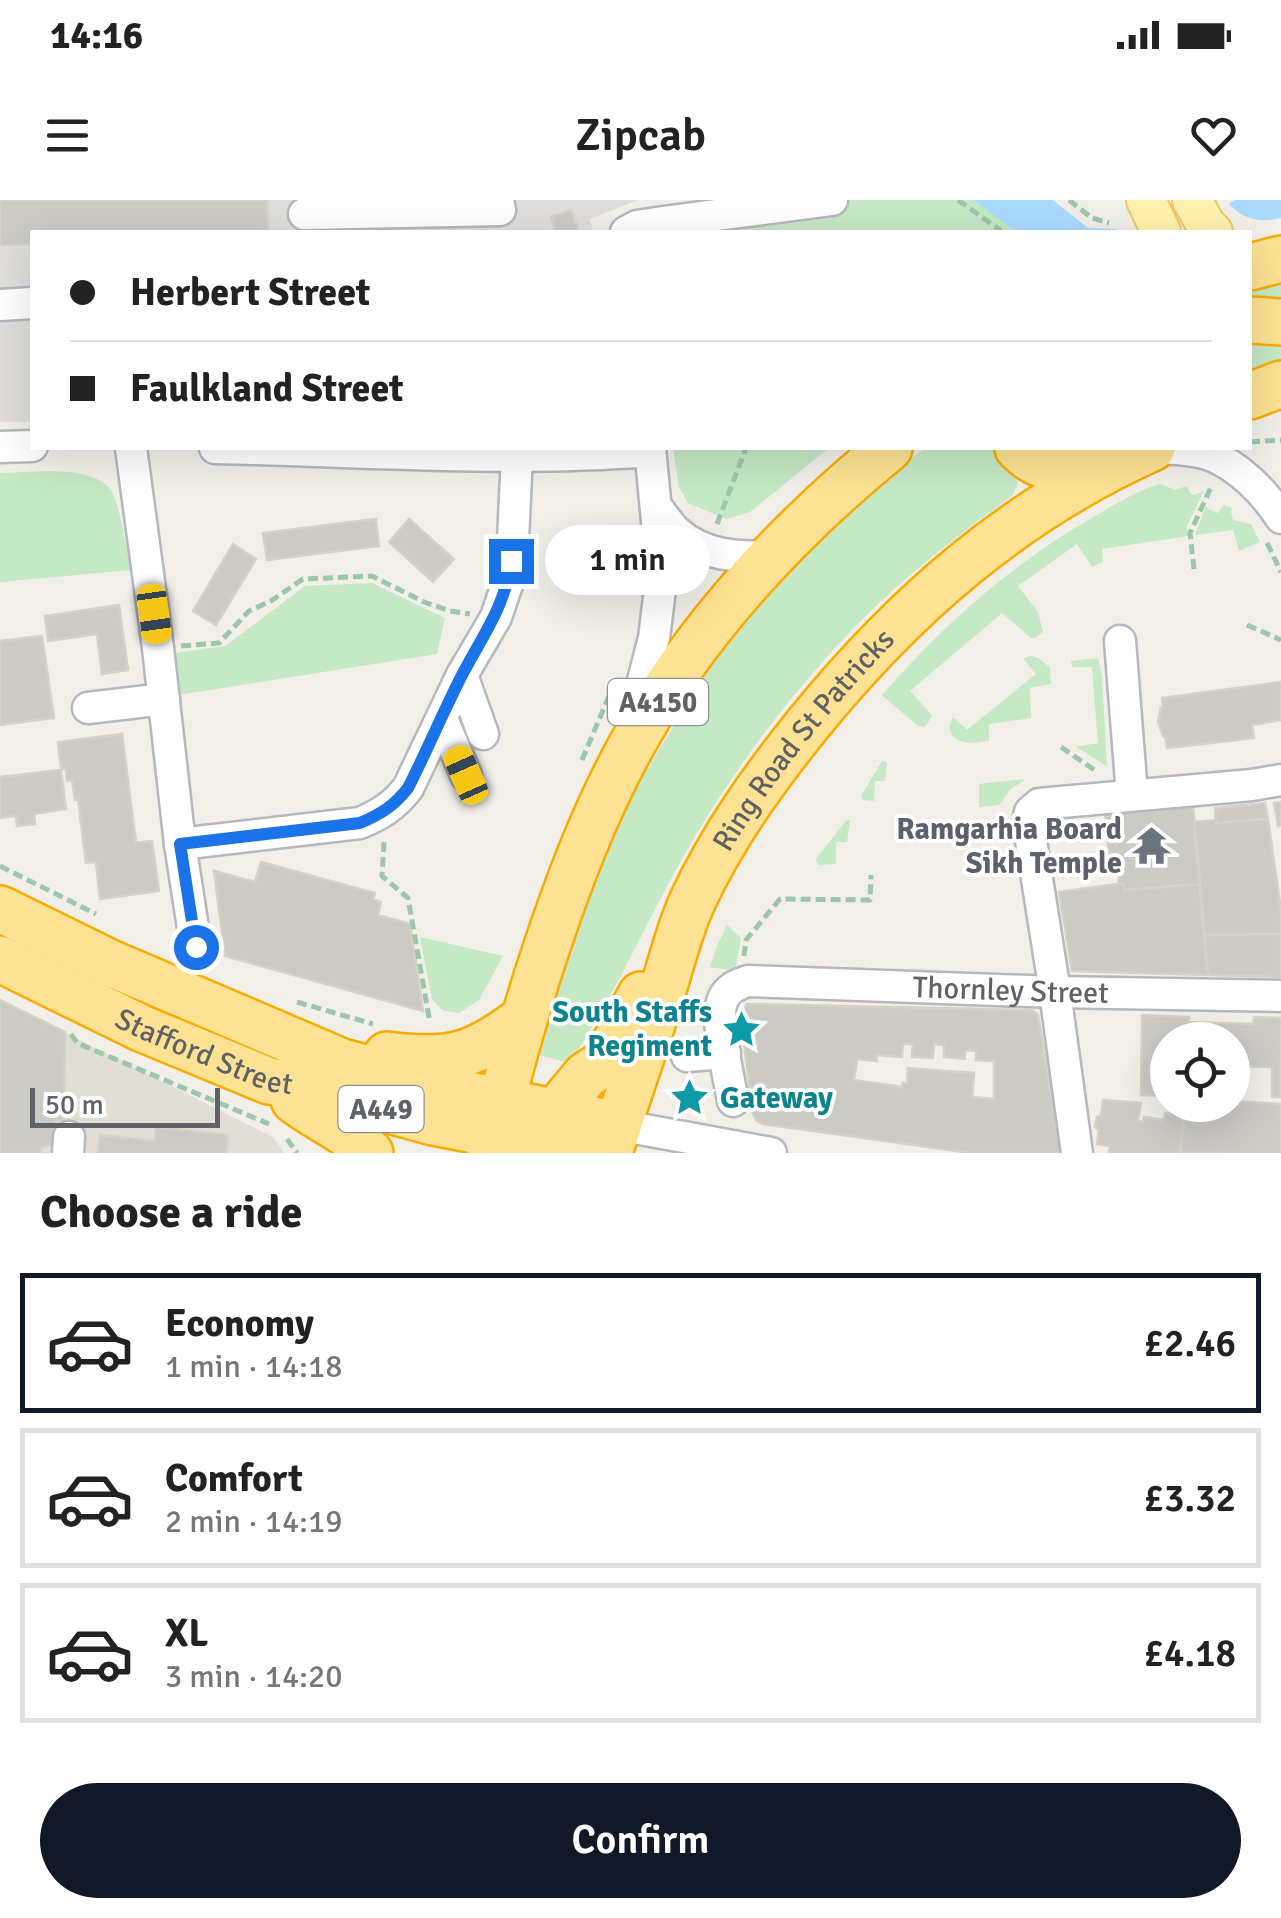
<!DOCTYPE html>
<meta charset="utf-8">
<style>
body{margin:0;font-family:Signika,sans-serif;background:#f2f2f2;color:#222;height:100vh;display:flex;flex-direction:column;font-size:38px;white-space:nowrap}
*{box-sizing:border-box;margin:0}
p{font-size:32px;color:#767676}
.icon{flex:none;width:55px;height:55px;fill:none;stroke:currentColor;stroke-width:2;stroke-linecap:round;stroke-linejoin:round}
.map{position:relative;height:953px;overflow:hidden}
.panel{display:flex;flex-direction:column;background:#fff;flex:1}
.panel>*{flex:none}
.banner{position:absolute;left:30px;top:30px;width:1222px;height:220px;border-radius:0px;box-shadow:0 10px 40px #0002;display:grid;align-content:center;height:220px;padding:0 40px;background:#fff}
.buttons{position:absolute;left:1150px;top:822px;display:grid;gap:20px}
.buttons a{display:grid;place-items:center;width:100px;height:100px;border-radius:50%;background:#fff;box-shadow:0 10px 40px #0002;font-size:50px}
.scale{position:absolute;left:30px;bottom:25px;width:190px;box-sizing:border-box;padding-left:10px;border:5px solid #5f6368;border-top:0;font-size:28px;line-height:35px;white-space:nowrap;color:#5f6368;-webkit-text-stroke:8px #fff;paint-order:stroke}
.end{position:absolute;width:45px;height:45px;margin:-22px;border:12px solid #1a73e8;background:#fff;box-shadow:0 0 0 5px #fff}
.from{border-radius:50%}
.bubble{position:absolute;height:70px;border-radius:35px;background:#fff;box-shadow:0 10px 40px #0002;font-size:32px;font-weight:600;line-height:70px;text-align:center}
.car{position:absolute;width:30px;height:60px;margin:-30px -15px;border-radius:12px;box-shadow:0 0 8px 2px #0007;background:linear-gradient(#f5c518 24%,#345 0 40%,#f5c518 0 76%,#345 0 86%,#f5c518 0)}
.banner b{display:flex;align-items:center;gap:35px;height:95px;font-size:38px}
.banner b+b{border-top:2px solid #e0e0e0}
.banner i{width:25px;height:25px;background:#222}
ul{padding:0;list-style:none}
li{display:flex;align-items:center;gap:30px;height:140px;margin:0 20px 15px;padding:0 20px;border:5px solid #e0e0e0;border-radius:0px}
li div{flex:1}
li b{display:block;font-size:38px}
li em{font-style:normal;font-weight:600}
li.on{border-color:#111827}
li>.icon{width:90px;height:90px;stroke-width:1.5}
h2{padding:0 40px;font-size:45px;line-height:120px}
.button{display:flex;gap:20px;margin-top:auto;padding:20px 40px}
.button a{flex:1;height:115px;border-radius:60px;background:#111827;color:#fff;font-size:40px;font-weight:600;line-height:115px;text-align:center}
.status{display:flex;justify-content:space-between;align-items:center;height:70px;padding:0 50px;background:#fff;direction:ltr}
.status svg{height:28px;fill:currentColor}
header{display:flex;justify-content:space-between;align-items:center;height:130px;padding:0 40px;background:#fff;font-size:45px;font-weight:600}
.map>svg:first-child{display:block}
.industrial{fill:#e0deda}
.education{fill:#e1ded6}
.green{fill:#c5e8c5}
.water{fill:#aadaff}
.building{fill:#cccac5;stroke:#d6d1c6;stroke-width:2.5;fill-rule:evenodd}
.lines{fill:none;stroke-linecap:round;stroke-linejoin:round}
.minor-casing{stroke:#b5b8bc;stroke-width:35}
.major-casing{stroke:#f2c960;stroke-width:42}
.highway-casing{stroke:#f9ab00;stroke-width:50}
.path{stroke:#9cc7a9;stroke-width:5;stroke-dasharray:10 5;stroke-linecap:butt}
.minor{stroke:#fff;stroke-width:30}
.major{stroke:#fff2af;stroke-width:38}
.highway{stroke:#fde293;stroke-width:45}
.route{stroke:#1a73e8;stroke-width:12}
.labels{text-anchor:middle;stroke-width:8;stroke-linejoin:round;paint-order:stroke}
.shield{fill:#fff;stroke:#8f9295;stroke-width:2.5}
.shield-label{font-size:28px;font-weight:bold;fill:#5f6368}
.street-label{font-size:30px;fill:#5f6368;stroke:#fff}
.worship-label{font-size:30px;font-weight:bold;fill:#5b616d;stroke:#fff;text-anchor:end}
.culture-label{font-size:30px;font-weight:bold;fill:#0d838f;stroke:#fff;text-anchor:end}
</style>
<div class="status"><b>14:16</b><svg viewBox="0 0 49 12"><path d="M0 12V9h3v3zM5 12V6h3v6zM10 12V3h3v9zM15 12V0h3v12zM26 1h20v11H26zM47 4h2v5h-2z"/></svg></div>
<header><svg class="icon" aria-label="menu" viewBox="0 0 24 24"><path d="M4 6h16M4 12h16M4 18h16"/></svg>Zipcab<svg class="icon" aria-label="heart" viewBox="0 0 24 24"><path d="M12 20l-8-8c-3-5 5-10 8-4 3-6 11-1 8 4z"/></svg></header>
<div class="map">
<svg width="1281" height="953" viewBox="0 0 1281 953">
<rect width="100%" height="100%" fill="#f1efe8"/>
<path class="industrial" d="M0,0h638l-48,19 3,13h-561v190h-32z"/>
<path class="education" d="M0,800l273,137 11,16h-284z"/>
<path class="green" d="M844,0h129l47,32h-329l153,-23z
M1281,74v38h-31v-33z
M1281,138v22l-31,12v-26z
M673,248h156l-79,64 -23,7 -39,-16 -9,-16z
M925,248h69l19,23 5,13 -6,12c-41,30 -81,60 -119,94 -78,72 -145,157 -199,248 -44,73 -76,155 -125,225l-29,-8c23,-81 46,-162 82,-239 15,-32 34,-62 53,-92 14,-22 26,-44 41,-65 58,-80 130,-153 209,-211z
M0,273c30,0 95,-10 112,19 8,14 15,60 19,78l-131,12z
M1160,284l15,6 12,-4 3,7 4,2 10,-4 -17,35 1,10 -86,13 1,13 -11,5 -15,-23 -59,42 20,26 5,20 -6,5 -6,1 -29,-25 -92,78 22,24 -4,8 -4,4 -6,-1 -36,-31c62,-71 128,-130 210,-177 22,-13 44,-27 68,-34z
M1224,305l8,3 -1,4 2,8 18,4 9,18 -21,9 -6,-21 -38,5 11,-29 2,3 10,4z
M372,383l73,35 -8,36 -259,41 -4,-42 51,-7 80,-60z
M1032,456l6,2 12,10 1,16 -21,4 1,30 -42,6v17c-15,2 -34,6 -40,-13l4,-11 14,13 69,-56 -13,-16z
M1098,458l4,18 5,90 -31,-19 22,-4 -6,-76h-20l-1,-6z
M882,561l5,1 -2,19h-10l-1,20 -11,-1 -2,-4z
M1026,579l-15,10 -12,16 -20,2v-23z
M847,620h3l-3,22h-11v22l-17,1 -3,-3 1,-5z
M727,725l14,13 -6,33 -25,-4 7,-21z
M420,737l83,19 -24,44 -20,13 -17,-3 -10,-11z"/>
<path class="water" d="M973,0h80l35,28 29,1 -1,3h-99z
M1235,0h46v18c-19,5 -38,2 -52,-14z"/>
<path class="building" d="M0,0h267l1,32h-236v12l-32,1z
M571,10l8,22h-23l-5,-15z
M376,319l3,27 -112,14 -4,-27z
M409,319l45,40 -21,23 -44,-40z
M233,344l23,15 -40,66 -23,-14z
M119,405l9,65 -26,4 -5,-40 -49,7 -3,-25z
M42,436l12,82 -54,7v-84z
M1281,482v38l-29,5 2,13 -87,10 -2,-12h-2l-5,-14 3,-14h2l-1,-10z
M122,534l14,109 16,-2 7,50 -59,8 -4,-37 -10,1 -8,-64 -3,1 -3,-20 -5,1 -1,-12h-5l-3,-27z
M61,570l5,39 -32,5 1,10 -18,2 -1,-10 -16,2v-41z
M1281,602v23l-3,1 -4,-23z
M1265,603l3,16 -52,4 -1,-15z
M1193,605l7,79 -76,6v-7h-5l-1,-12 -7,1 -6,-58z
M1268,619l13,91v24l-77,1 -10,-113 22,-2v3z
M261,662l114,31 -2,6 8,3 -3,13 32,9 13,87 -198,-55 -11,-85 41,11z
M1124,683v7l76,-6 8,91 -136,-4 -13,-79z
M1281,734v43l-73,-2 -4,-40z
M0,800l65,32 -1,88 -9,1 -1,25h-13v7h-41z
M747,804l285,6 6,5 23,138h-90l-208,-29 -7,-4 -3,-6 -13,-101zM903,844h10l-1,13 21,1 1,-14 10,1v12l21,2v-9l11,1v9l18,1v38l-22,-2 2,-24 -66,-5 -1,15h-4l-1,4 -48,-7 3,-21 20,2v-6l25,2z
M1142,815l47,2 -1,5 65,2 1,-7 27,1v79h-9v-30l-40,-1v-26h-64v56l-27,-1z
M1103,900l38,3 -3,18 5,1 1,-5 20,3 1,-7 19,2 -4,38h-71l1,-7 -13,-2 2,-14 -4,-3 2,-10 4,-2z
M1232,901l49,3v49h-101l5,-48h47z
M156,927l72,8 -2,18h-128l2,-18 55,6z"/>
<g class="lines">
<defs>
<g id="minor">
<path d="M304,14l196,-4 -2,-10"/>
<path d="M626,32l11,-6 26,-4 169,-22"/>
<path d="M0,105l32,-2"/>
<path d="M0,247l32,-1"/>
<path d="M131,248l27,200 22,196 16,103"/>
<path d="M215,248c145,3 291,14 435,3"/>
<path d="M1155,248c19,1 38,1 55,7 29,11 55,38 71,63"/>
<path d="M656,306c7,9 13,19 21,26 25,23 63,27 94,23"/>
<path d="M1120,441l12,154"/>
<path d="M462,475l21,59"/>
<path d="M88,508l76,-9"/>
<path d="M442,519l24,56"/>
<path d="M632,523l22,-85 8,-65 -12,-125"/>
<path d="M180,644l180,-21c21,-9 34,-17 48,-35l54,-113 34,-58 12,-35 5,-42 4,-85"/>
<path d="M687,856l38,-3"/>
<path id="s1" d="M733,901c-4,-23 -19,-83 -10,-102 5,-11 15,-15 25,-18l307,11 226,4"/>
<path d="M618,925l153,28"/>
<path d="M68,953l1,-16"/>
<path d="M1077,953l-22,-161 -27,-170 2,-10 9,-8 213,-19 29,-5"/>
</g>
<path id="major" d="M1146,0l15,32
M1192,0l14,25 7,7"/>
<g id="highway">
<path d="M1250,67l31,-8"/>
<path d="M1250,120l31,2"/>
<path d="M1250,196l31,-12"/>
<path d="M1018,248c25,26 53,23 87,18"/>
<path d="M0,709l110,54 232,99 107,29 169,34"/>
<path id="s2" d="M0,759l143,70 126,52 29,4 135,37 161,31"/>
<path d="M387,855c62,8 87,2 137,-37"/>
<path d="M294,900c25,19 53,30 76,53"/>
<path d="M535,926l20,-14 31,-37 18,-12 37,-68"/>
<path d="M490,953c12,-60 29,-118 47,-176 27,-84 58,-169 102,-245 64,-111 152,-204 250,-284"/>
<path id="s3" d="M609,953c16,-50 34,-100 50,-151 11,-33 19,-69 33,-100 30,-65 71,-122 116,-178 95,-117 205,-214 344,-276"/>
</g>
</defs>
<use href="#minor" class="minor-casing"/>
<use href="#major" class="major-casing"/>
<use href="#highway" class="highway-casing"/>
<path class="path" d="M958,0l42,30v2
M1069,0l23,18 17,5
M1250,242l31,-2
M717,324l29,-76
M1267,343l14,29
M1194,369l-4,-36 22,-48
M1247,425l34,15
M181,446l38,-3 30,-32 22,-10 32,-22 69,-3 52,26 26,9 20,3
M1061,547l35,24
M582,560l27,-64
M384,642l-2,34 26,22 22,125
M0,666l96,48
M744,756l2,-16 34,-41 90,1 1,-25
M297,802l76,22
M71,834l6,9 192,81
M287,939l10,14"/>
<use href="#minor" class="minor"/>
<use href="#major" class="major"/>
<use href="#highway" class="highway"/>
</g>
<g class="lines">
<path class="route" d="M196,747l-16,-103 180,-21c21,-9 34,-17 48,-35 19,-37 35,-76 54,-113 20,-38 44,-70 49,-114"/>
</g>
<defs>
<symbol id="temple-bare" viewBox="-9 -9 18 18"><path d="M0-6L5-2H3V0L6.5 2.5H4V6H1.5V3h-3V6H-4V2.5H-6.5L-3 0V-2H-5Z" fill="#6b7280" stroke="#fff" stroke-width="2.5" paint-order="stroke"/></symbol>
<symbol id="sight-bare" viewBox="-9 -9 18 18"><path d="M0-6L1.8-2.2L6-1.7L2.9 1.2L3.7 5.4L0 3.3L-3.7 5.4L-2.9 1.2L-6-1.7L-1.8-2.2Z" fill="#0f9aa8" stroke="#fff" stroke-width="2.5" paint-order="stroke"/></symbol>
</defs>
<g fill-rule="evenodd">
<use href="#temple-bare" x="1124" y="618" width="55" height="55"/>
<use href="#sight-bare" x="714" y="802" width="55" height="55"/>
<use href="#sight-bare" x="662" y="870" width="55" height="55"/>
</g>
<g class="labels">
<g class="shield">
<rect x="608" y="479" width="100" height="46" rx="8"/>
<rect x="338.5" y="886" width="85" height="46" rx="8"/>
</g>
<g class="shield-label">
<text x="658" y="512">A4150</text>
<text x="381" y="919">A449</text>
</g>
<g class="street-label">
<text dy="10" stroke="none"><textPath href="#s3" startOffset="462">Ring Road St Patricks</textPath></text>
<text dy="10" stroke="none"><textPath href="#s1" startOffset="398">Thornley Street</textPath></text>
<text dy="10" stroke="none"><textPath href="#s2" startOffset="225">Stafford Street</textPath></text>
</g>
<g class="worship-label">
<text x="1122" y="639">Ramgarhia Board<tspan x="1122" dy="34">Sikh Temple</tspan></text>
</g>
<g class="culture-label">
<text x="712" y="822">South Staffs<tspan x="712" dy="34">Regiment</tspan></text>
<text x="720" y="908" text-anchor="start">Gateway</text>
</g>
</g>
</svg>
<div class="buttons">
<a><svg class="icon" aria-label="locate" viewBox="0 0 24 24"><circle cx="12" cy="12" r="6"/><path d="M12 2v4M12 18v4M2 12h4M18 12h4"/></svg></a>
</div>
<div class="scale">50 m</div>
<i class="end from" style="left:196px;top:747px"></i>
<i class="end" style="left:511px;top:361px"></i>
<div class="bubble" style="left:545px;top:325px;width:165px">1 min</div>
<i class="car" style="left:154px;top:414px;rotate:172deg"></i>
<i class="car" style="left:466px;top:575px;rotate:336deg"></i>
<div class="banner">
<b><i class="from"></i>Herbert Street</b>
<b><i></i>Faulkland Street</b>
</div>
</div>
<section class="panel">
<h2>Choose a ride</h2>
<ul>
<li class="on"><svg class="icon" aria-label="car" viewBox="0 0 24 24"><path d="M5 17H2v-5l4-1 3-4h7l3 4 3 1v5h-3M9 17h6M6 11h13"/><circle cx="7" cy="17" r="2"/><circle cx="17" cy="17" r="2"/></svg><div><b>Economy</b><p>1 min · 14:18</p></div><em>£2.46</em></li>
<li><svg class="icon" aria-label="car" viewBox="0 0 24 24"><path d="M5 17H2v-5l4-1 3-4h7l3 4 3 1v5h-3M9 17h6M6 11h13"/><circle cx="7" cy="17" r="2"/><circle cx="17" cy="17" r="2"/></svg><div><b>Comfort</b><p>2 min · 14:19</p></div><em>£3.32</em></li>
<li><svg class="icon" aria-label="car" viewBox="0 0 24 24"><path d="M5 17H2v-5l4-1 3-4h7l3 4 3 1v5h-3M9 17h6M6 11h13"/><circle cx="7" cy="17" r="2"/><circle cx="17" cy="17" r="2"/></svg><div><b>XL</b><p>3 min · 14:20</p></div><em>£4.18</em></li>
</ul>
<div class="button"><a>Confirm</a></div>
</section>
